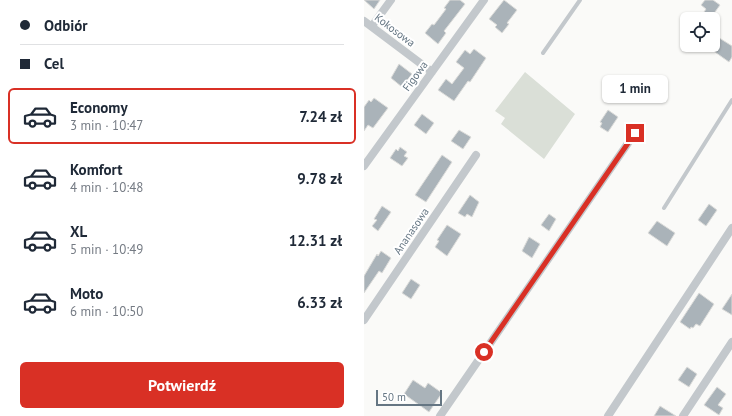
<!DOCTYPE html>
<html lang="pl">
<meta charset="utf-8">
<style>
body{margin:0;font-family:"PT Sans",sans-serif;background:#f2f2f3;color:#1f2937;height:100vh;display:flex;flex-direction:column;font-size:15px;white-space:nowrap}
*{box-sizing:border-box;margin:0}
p{font-size:13px;color:#747a83}
.icon{flex:none;width:22px;height:22px;fill:none;stroke:currentColor;stroke-width:2;stroke-linecap:round;stroke-linejoin:round}
.map{position:relative;flex:1;overflow:hidden}
.side{display:flex;flex-direction:column;background:#fff;width:364px}
.side>*{flex:none}
.hud{display:grid;align-content:center;height:88px;padding:0 20px;background:#fff}
.tools{position:absolute;left:316px;top:12px;display:grid;gap:8px}
.tools a{display:grid;place-items:center;width:40px;height:40px;border-radius:6px;background:#fff;box-shadow:0 1px 3px #0004;font-size:20px}
.scale{position:absolute;left:12px;bottom:10px;width:66px;box-sizing:border-box;padding-left:4px;border:2px solid #657683;border-top:0;font-size:11px;line-height:14px;white-space:nowrap;color:#657683;-webkit-text-stroke:3px #fff;paint-order:stroke}
.end{position:absolute;width:18px;height:18px;margin:-9px;border:5px solid #d93025;background:#fff;box-shadow:0 0 0 2px #fff}
.from{border-radius:50%}
.bubble{position:absolute;height:28px;border-radius:6px;background:#fff;box-shadow:0 1px 3px #0004;font-size:13px;font-weight:700;line-height:28px;text-align:center}
.hud b{display:flex;align-items:center;gap:14px;height:38px;font-size:15px}
.hud b+b{border-top:1px solid #e0e1e3}
.hud i{width:10px;height:10px;background:#1f2937}
ul{padding:0;list-style:none}
li{display:flex;align-items:center;gap:12px;height:56px;margin:0 8px 6px;padding:0 12px;border:2px solid transparent;border-radius:6px}
li div{flex:1}
li b{display:block;font-size:15px}
li em{font-style:normal;font-weight:700}
li.on{border-color:#d93025}
li>.icon{width:36px;height:36px;stroke-width:1.5}
.primary-button{display:flex;gap:8px;margin-top:auto;padding:8px 20px}
.primary-button a{flex:1;height:46px;border-radius:6px;background:#d93025;color:#fff;font-size:16px;font-weight:700;line-height:46px;text-align:center}
main{display:flex;flex:1;min-height:0}
.map>svg:first-child{display:block}
.green{fill:#dadfd7}
.building{fill:#aab3b9;stroke:#dcdcda}
.lines{fill:none;stroke-linecap:round;stroke-linejoin:round}
.service{stroke:#c3c8cc;stroke-width:4}
.minor{stroke:#c3c8cc;stroke-width:8}
.route{stroke:#d93025;stroke-width:5}
.labels{text-anchor:middle;stroke-width:4;stroke-linejoin:round;paint-order:stroke}
.street-label{font-size:11px;fill:#657683;stroke:#fff}
</style>
<main>
<section class="side">
<div class="hud">
<b><i class="from"></i>Odbiór</b>
<b><i></i>Cel</b>
</div>
<ul>
<li class="on"><svg class="icon" aria-label="car" viewBox="0 0 24 24"><path d="M5 17H2v-5l4-1 3-4h7l3 4 3 1v5h-3M9 17h6M6 11h13"/><circle cx="7" cy="17" r="2"/><circle cx="17" cy="17" r="2"/></svg><div><b>Economy</b><p>3 min · 10:47</p></div><em>7.24 zł</em></li>
<li><svg class="icon" aria-label="car" viewBox="0 0 24 24"><path d="M5 17H2v-5l4-1 3-4h7l3 4 3 1v5h-3M9 17h6M6 11h13"/><circle cx="7" cy="17" r="2"/><circle cx="17" cy="17" r="2"/></svg><div><b>Komfort</b><p>4 min · 10:48</p></div><em>9.78 zł</em></li>
<li><svg class="icon" aria-label="car" viewBox="0 0 24 24"><path d="M5 17H2v-5l4-1 3-4h7l3 4 3 1v5h-3M9 17h6M6 11h13"/><circle cx="7" cy="17" r="2"/><circle cx="17" cy="17" r="2"/></svg><div><b>XL</b><p>5 min · 10:49</p></div><em>12.31 zł</em></li>
<li><svg class="icon" aria-label="car" viewBox="0 0 24 24"><path d="M5 17H2v-5l4-1 3-4h7l3 4 3 1v5h-3M9 17h6M6 11h13"/><circle cx="7" cy="17" r="2"/><circle cx="17" cy="17" r="2"/></svg><div><b>Moto</b><p>6 min · 10:50</p></div><em>6.33 zł</em></li>
</ul>
<div class="primary-button"><a>Potwierdź</a></div>
</section>
<div class="map">
<svg width="368" height="416" viewBox="0 0 368 416">
<rect width="100%" height="100%" fill="#fafaf8"/>
<path class="green" d="M161,72l50,42 -31,45 -43,-35 4,-6 -10,-7z"/>
<path class="building" d="M0,0h16l-6,9z
M86,0h10l5,4 -21,27 2,2 -8,11 -13,-11 7,-9 2,1 12,-16 -2,-1z
M140,0l13,10 -10,13 2,1 -7,9 -7,-6 2,-2 -8,-6z
M341,0h8l7,5 -10,14h-3l-5,-4 4,-6 -5,-4z
M349,34l19,12v11l-3,5 -24,-17h8z
M110,49l12,9 -16,24 -2,-1 -14,20 -16,-11 8,-11 6,5 12,-16 -8,-6 9,-12 5,4z
M35,64l13,10 -10,13 -11,-9z
M10,98l14,10 -15,20 -5,-3 -4,6v-24l5,-7 2,2z
M244,110l10,7 -10,15 -8,-5 2,-4 -2,-1z
M58,114l12,9 -8,11 -12,-9z
M95,130l12,7 -8,12 -12,-8z
M36,147l7,5 -3,4 4,2 -6,8 -12,-8 6,-9 2,2z
M78,155l10,7 -26,40 -11,-7z
M106,195l9,7 -7,15 -5,-3 -2,3 -7,-4z
M345,204l8,6 -11,16 -8,-6z
M18,206l9,6 -13,19 -6,-5 5,-6 -3,-1z
M185,214l7,5 -7,12 -8,-6z
M293,221l18,12 -8,13 -19,-13z
M83,225l14,9 -14,22 -12,-9 4,-6 -2,-1z
M165,237l11,7 -8,14 -10,-7z
M17,251l10,7 -9,15 -3,-2 -15,22v-17l13,-22 1,2z
M47,279l9,6 -9,14 -9,-6z
M335,293l15,11 -14,22 -4,-2 -3,4 -2,-1 -1,2 -10,-7z
M368,294v21l-10,-6z
M323,367l10,7 -8,13 -11,-7z
M49,380l12,8 3,-5 14,10 -13,19 -25,-18z
M353,387l9,7 -8,11 5,3 -4,7 -15,-10z
M296,406l16,10h-22z"/>
<g class="lines">
<path class="service" d="M179,53l37,-53
M300,208l68,-108"/>
<path class="minor" d="M0,21l68,51
M8,26l19,-26
M0,166l120,-166
M0,320l112,-165
M76,416l195,-283
M244,416l124,-188
M319,416l49,-74"/>
</g>
<g class="lines">
<path class="route" d="M120,352l151,-219"/>
</g>
<g class="labels">
<g class="street-label">
<text transform="translate(31 30) rotate(37)" y="4">Kokosowa</text>
<text transform="translate(51 76) rotate(-54)" y="4">Figowa</text>
<text transform="translate(47 231) rotate(-56)" y="4">Ananasowa</text>
</g>
</g>
</svg>
<div class="tools">
<a><svg class="icon" aria-label="locate" viewBox="0 0 24 24"><circle cx="12" cy="12" r="6"/><path d="M12 2v4M12 18v4M2 12h4M18 12h4"/></svg></a>
</div>
<div class="scale">50 m</div>
<i class="end from" style="left:120px;top:352px"></i>
<i class="end" style="left:271px;top:133px"></i>
<div class="bubble" style="left:238px;top:75px;width:66px">1 min</div>
</div>
</main>
